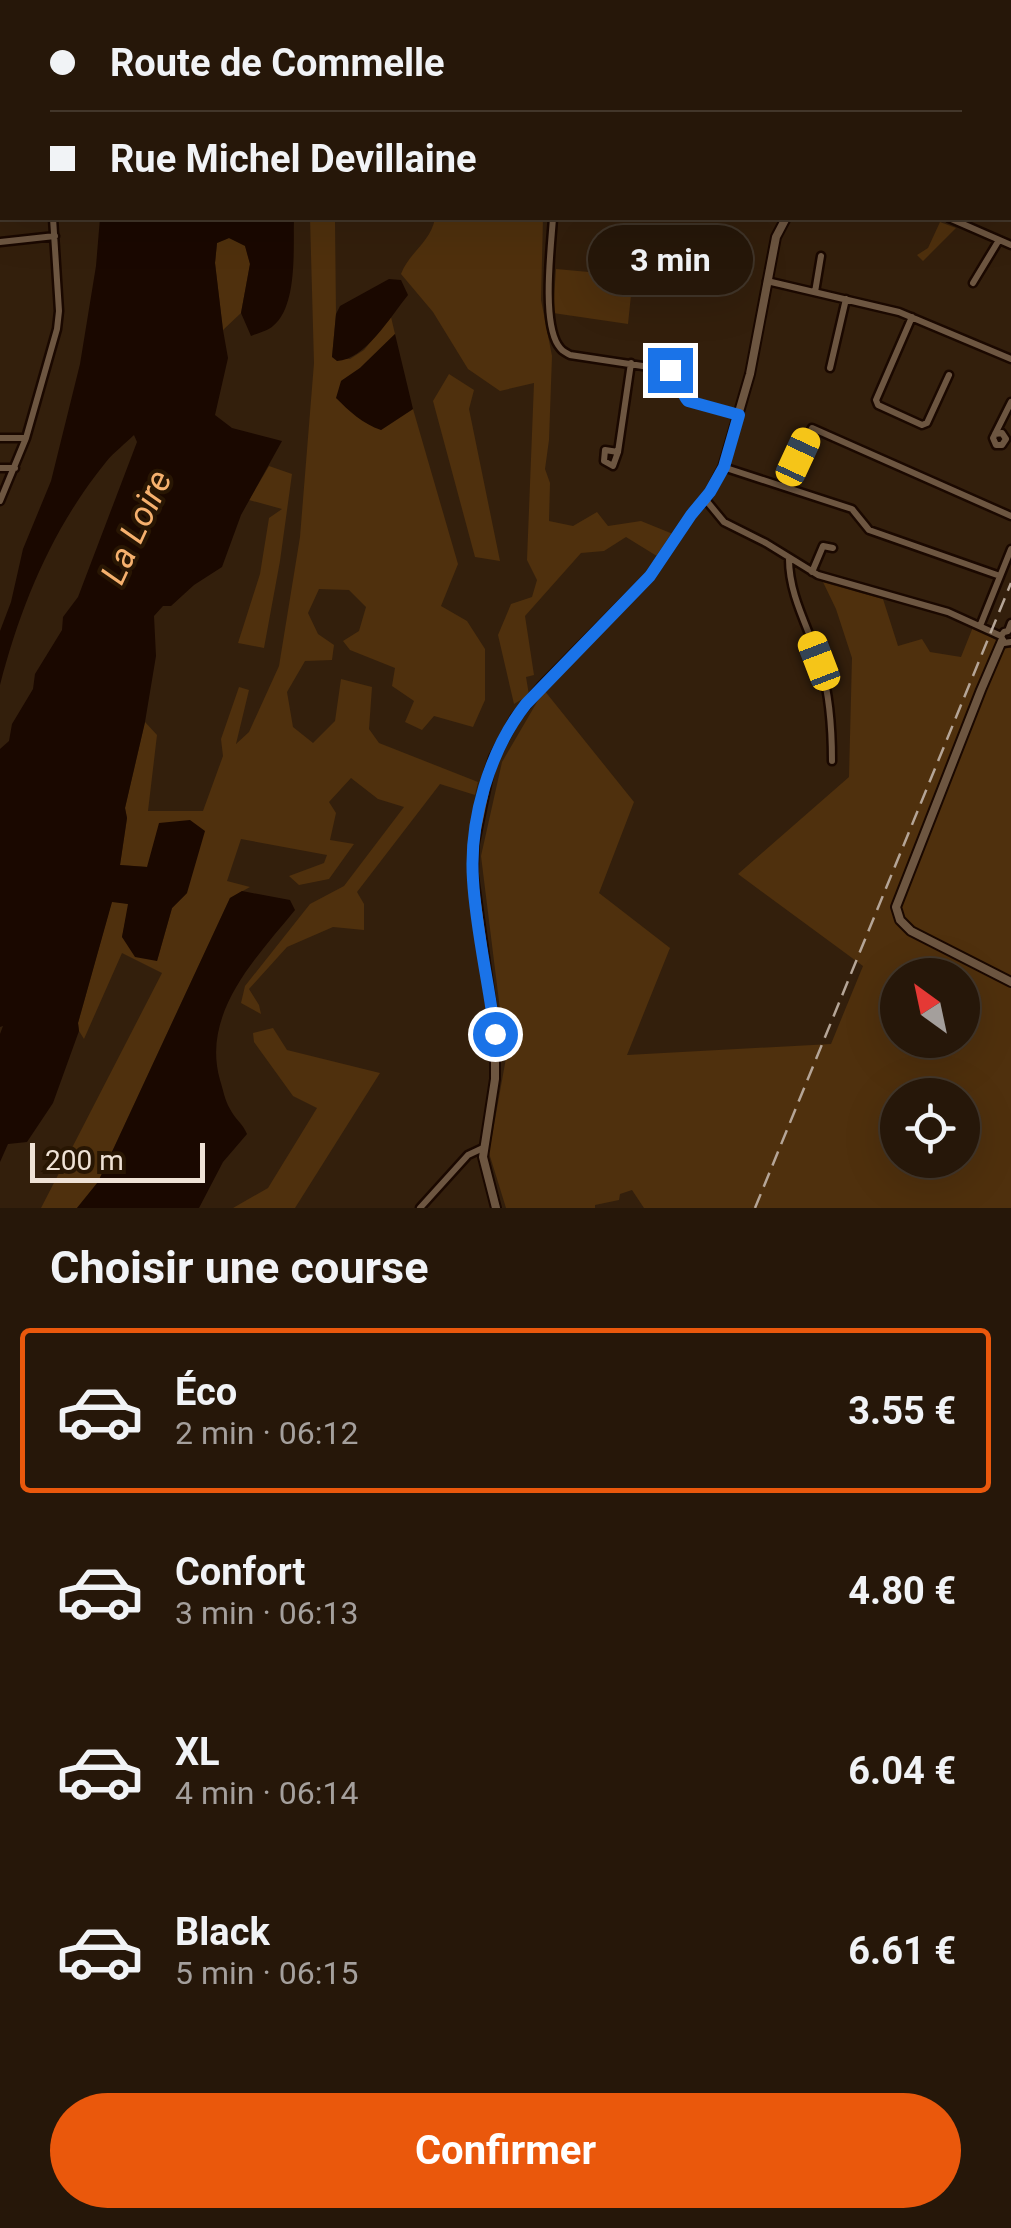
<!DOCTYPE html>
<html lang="fr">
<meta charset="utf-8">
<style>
body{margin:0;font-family:Roboto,sans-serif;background:#2e2012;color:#f1f3f6;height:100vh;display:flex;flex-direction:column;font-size:38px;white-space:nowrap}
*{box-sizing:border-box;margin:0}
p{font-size:32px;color:#a49f9c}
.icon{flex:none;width:55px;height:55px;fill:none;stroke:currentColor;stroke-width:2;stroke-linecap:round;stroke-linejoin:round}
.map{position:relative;height:1208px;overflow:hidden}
.side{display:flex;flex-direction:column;background:#261709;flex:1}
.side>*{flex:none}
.hud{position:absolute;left:0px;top:0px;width:1012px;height:220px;box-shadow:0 10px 40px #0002,0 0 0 2px #42362a;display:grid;align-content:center;height:220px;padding:0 50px;background:#261709}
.needle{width:65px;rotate:327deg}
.tools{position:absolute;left:880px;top:958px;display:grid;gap:20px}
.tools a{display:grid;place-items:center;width:100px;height:100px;border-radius:50%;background:#261709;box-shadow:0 10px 40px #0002,0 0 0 2px #42362a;font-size:50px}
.scale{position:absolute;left:30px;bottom:25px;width:175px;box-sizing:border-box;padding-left:10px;border:5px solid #efe2d6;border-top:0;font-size:28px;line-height:35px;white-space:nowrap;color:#efe2d6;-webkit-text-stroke:8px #281603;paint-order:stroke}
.end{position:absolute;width:45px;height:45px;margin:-22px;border:12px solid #1a73e8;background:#fff;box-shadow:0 0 0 5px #fff}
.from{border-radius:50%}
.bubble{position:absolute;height:70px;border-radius:35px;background:#261709;box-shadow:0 10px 40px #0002,0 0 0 2px #42362a;font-size:32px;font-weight:700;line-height:70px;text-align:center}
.car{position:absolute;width:30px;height:60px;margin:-30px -15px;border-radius:12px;box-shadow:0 0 8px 2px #0007;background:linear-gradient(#f5c518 24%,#345 0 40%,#f5c518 0 76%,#345 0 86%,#f5c518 0)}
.hud b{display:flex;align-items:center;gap:35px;height:95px;font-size:38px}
.hud b+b{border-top:2px solid #42362a}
.hud i{width:25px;height:25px;background:#f1f3f6}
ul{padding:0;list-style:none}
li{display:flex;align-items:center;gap:30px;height:165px;margin:0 20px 15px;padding:0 30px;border:5px solid transparent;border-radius:10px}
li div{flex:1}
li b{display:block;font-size:38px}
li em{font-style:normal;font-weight:700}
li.selected{border-color:#ea580c}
li>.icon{width:90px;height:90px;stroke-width:1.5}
h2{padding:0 50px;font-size:45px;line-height:120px}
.cta{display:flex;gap:20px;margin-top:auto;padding:20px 50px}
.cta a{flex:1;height:115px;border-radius:60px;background:#ea580c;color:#fff;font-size:40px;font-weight:700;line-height:115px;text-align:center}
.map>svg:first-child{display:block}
.green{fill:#4f300d;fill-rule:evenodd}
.water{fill:#1a0800}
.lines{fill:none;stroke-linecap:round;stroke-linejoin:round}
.minor-casing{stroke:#1a0800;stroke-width:11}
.tertiary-casing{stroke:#1a0800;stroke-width:12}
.minor{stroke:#6d5641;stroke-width:6}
.tertiary{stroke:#6d5641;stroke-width:8}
.rail{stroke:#b5a597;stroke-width:2.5;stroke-dasharray:15 8;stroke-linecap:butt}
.route{stroke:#1a73e8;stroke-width:12}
.labels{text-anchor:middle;stroke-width:8;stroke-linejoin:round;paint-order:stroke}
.water-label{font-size:35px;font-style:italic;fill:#f6b16e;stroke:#281603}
</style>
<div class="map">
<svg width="1011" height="1208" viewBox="0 0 1011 1208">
<rect width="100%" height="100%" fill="#331f0c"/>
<path class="green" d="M293,0h232v2h-232z
M310,218h33l-8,2 1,94 -4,43 18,2 14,-9 27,-33 4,17 -35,34 -19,13 40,49 32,-21 45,155 -17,42 26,15 18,28v51l-12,27 -39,-11 -12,14 -17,-8 9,-21 -22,-15 3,-18 -45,-18 -7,-9 16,-10 7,-24 -17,-17 -30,-1 -11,24 10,21 16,11 -2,15 -27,1 -18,31 6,35 20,16 22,-22 6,-42 31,8 -3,42 10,14 99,39 -3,13 -35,-11 -83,108 7,12v26l-31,-3 -46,20 -38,42 10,16 2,9 -20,-11 4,-17 65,-82 34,-18 60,-79 -26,-8 -27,-21 -22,24 7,11 -6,27 24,4 -25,35 -30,6 -10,-9 35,-13 3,-8 -86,-16 -14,42 23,6 -20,11 -132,284 -21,26h-36l121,-235 -40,-20 -38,86 -5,-8 -1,-8 34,-122 17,3 -7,33 35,24 15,-53 15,-15 -40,-26 -27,-2 7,-47 -2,-10 20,-86 12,13 -9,76h55l20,-55 -2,-17 18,-52 10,3 -13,54 13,-12 30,-66 21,-129 14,-174z
M435,218h108l-2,82 11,56 -3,84 -4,29 5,14 -1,38 24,5 24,-14 11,14 33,-5 32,13 -13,24 -34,-21 -22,14 -23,2 -56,63 9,59 -8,2 3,18 -15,9 -16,-69 13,-31 21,-7 5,-17 -10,-20 7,-177 -34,8 -32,-22 -35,-57 -32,-38c9,-23 30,-32 34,-56z
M940,222l16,6 -33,33 -6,-6 11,-7z
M229,238l16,7 5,19 -9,49 -18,17 -8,-67 2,-20z
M556,269l77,7 -5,48 -75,-11z
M449,374l25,16 -5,19 31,152 -25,-4 -42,-156z
M269,466l23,8 -12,87 -16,87 -26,-5 22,-69 9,-56 13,-9 -33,-9z
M823,582l60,17 15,47 24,-7 8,13 31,5 12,-30 38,21v560h-367l-12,-18 -12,4 -1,6 -24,5v3h-89l-17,-55 17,-95 -25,-202 21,-94 42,-72 90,112 -35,91 71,55 -43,107 204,-11 32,-78 -125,-92 111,-97 3,-119 -16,-49zM898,975h64v65h-64zM898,1095h64v65h-64z
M273,1028l14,22 93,23 -85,135h-62l35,-20 49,-80 -24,-12 -39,-54 -1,-9z"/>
<path class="water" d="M91,0h175l1,2h-175z
M100,218h194c-1,29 4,88 -21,108 -5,5 -15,7 -22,10l-10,-23 9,-49 -5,-18 -16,-8 -12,5 -2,20 8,67 5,28 -13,57 17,13 50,13 -41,74 -19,52 -28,18 -23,21h-8l-9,10 2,40 -11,66 -20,86 2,10 -7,47 27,2 12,-44 31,-3 15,11 -18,62 -15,15 -15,53 -22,-4 -13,-20 6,-33 -16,-2 -34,121 1,8 -26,72 -26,39 -19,2 -8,18v-128l3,-8 -3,1v-278l9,-8 3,-17 21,-35 2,-15 27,-44 1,-13 15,-20 59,-155 -3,-7c-9,9 -20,17 -28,27 -53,65 -85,142 -106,223v-54l11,-29 12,-53 28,-68 29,-117 16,-98z
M389,279l12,1 7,15c-17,21 -43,65 -71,66l-5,-4 4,-43 4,-8z
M395,334l18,75 -32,21c-18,-6 -32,-19 -45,-32l5,-17 19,-13z
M242,891l48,9 5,10c-39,48 -94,103 -75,170 3,9 5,21 10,29 5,10 13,15 17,25l-24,28 -24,46h-122l21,-26 132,-284z"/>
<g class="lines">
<defs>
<path id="minor" d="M21,0v2
M562,0v2
M629,2l2,-2
M697,2l1,-2
M1010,78l1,1
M0,79l2,-1
M0,147h2
M1010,168h1
M0,197l2,-1
M553,218c-2,30 -11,102 5,127 4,6 5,6 12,10l99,15c12,7 10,21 19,31l51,14
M949,218l62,27
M0,242l55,-6
M767,281l132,31 112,47
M973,283l26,-43
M815,292l6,-36
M912,317l-36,83 2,5 44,20 5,-2 22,-48
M830,368l16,-69
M995,434l7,-1 4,6 -4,6h-6l-3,-7 18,-36
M0,438h26
M618,452l-5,14 -9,-5 1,-11 13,2 13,-89
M723,467l129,42 17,21 131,46
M0,468h15
M784,486l28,-58 199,88
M705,499l19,23 42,21 52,32 130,37 53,24
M0,501l26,-63 31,-109 2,-18 -6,-93
M789,559c0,38 21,71 32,107 9,31 11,63 11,95
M812,572l11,-26 10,2
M1011,623l-3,8 -4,1 -3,4 3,7 7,-1
M980,626l31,-77
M420,1208l48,-53 15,-7"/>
<path id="tertiary" d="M619,0l2,2
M898,2l1,-2
M1002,641l-21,49 -85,217 4,13 11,11 100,51
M496,1208l-13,-51 12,-78v-45l-22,-160 1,-30 15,-72 5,-15 21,-39 26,-31 109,-111 41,-61 19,-23 13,-25 27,-93 26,-137 10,-19"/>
</defs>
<use href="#minor" class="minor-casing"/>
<use href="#tertiary" class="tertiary-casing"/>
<use href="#minor" class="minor"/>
<use href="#tertiary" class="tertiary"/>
<path class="rail" d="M755,1208l256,-625"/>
</g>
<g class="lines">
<path class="route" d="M495,1034c-6,-51 -19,-103 -22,-154 -4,-59 16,-129 53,-176l124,-128 41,-61 19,-23 14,-25 15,-52 -51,-14c-9,-10 -7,-23 -18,-31"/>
</g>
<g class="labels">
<g class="water-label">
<text transform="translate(136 527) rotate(-65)" y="12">La Loire</text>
</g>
</g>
</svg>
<div class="tools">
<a><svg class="needle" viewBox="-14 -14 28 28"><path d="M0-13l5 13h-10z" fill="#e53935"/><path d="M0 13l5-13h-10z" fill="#a49f9c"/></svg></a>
<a><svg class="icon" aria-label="locate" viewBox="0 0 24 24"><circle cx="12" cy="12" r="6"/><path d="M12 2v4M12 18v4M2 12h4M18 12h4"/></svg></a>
</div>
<div class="scale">200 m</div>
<i class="end from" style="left:495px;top:1034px"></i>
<i class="end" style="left:670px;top:370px"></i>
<div class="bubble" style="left:588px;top:225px;width:165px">3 min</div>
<i class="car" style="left:798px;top:457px;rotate:25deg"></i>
<i class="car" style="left:819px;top:661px;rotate:339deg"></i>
<div class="hud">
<b><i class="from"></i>Route de Commelle</b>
<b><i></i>Rue Michel Devillaine</b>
</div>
</div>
<section class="side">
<h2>Choisir une course</h2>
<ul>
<li class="selected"><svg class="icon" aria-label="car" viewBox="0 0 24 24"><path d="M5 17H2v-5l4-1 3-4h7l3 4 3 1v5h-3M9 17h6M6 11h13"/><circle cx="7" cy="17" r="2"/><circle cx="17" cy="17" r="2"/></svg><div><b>Éco</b><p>2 min · 06:12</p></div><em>3.55 €</em></li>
<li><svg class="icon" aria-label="car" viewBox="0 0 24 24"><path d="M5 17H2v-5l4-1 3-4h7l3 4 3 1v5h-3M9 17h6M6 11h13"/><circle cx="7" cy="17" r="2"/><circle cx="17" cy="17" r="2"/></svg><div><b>Confort</b><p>3 min · 06:13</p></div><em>4.80 €</em></li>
<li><svg class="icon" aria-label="car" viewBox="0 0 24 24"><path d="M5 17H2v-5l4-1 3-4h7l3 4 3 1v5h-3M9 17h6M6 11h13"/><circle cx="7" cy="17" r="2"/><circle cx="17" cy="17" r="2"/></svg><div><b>XL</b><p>4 min · 06:14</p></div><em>6.04 €</em></li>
<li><svg class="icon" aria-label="car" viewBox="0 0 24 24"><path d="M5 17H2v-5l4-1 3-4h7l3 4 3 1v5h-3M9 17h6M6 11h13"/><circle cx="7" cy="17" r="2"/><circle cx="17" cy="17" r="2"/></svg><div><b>Black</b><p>5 min · 06:15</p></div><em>6.61 €</em></li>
</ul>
<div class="cta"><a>Confirmer</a></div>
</section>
